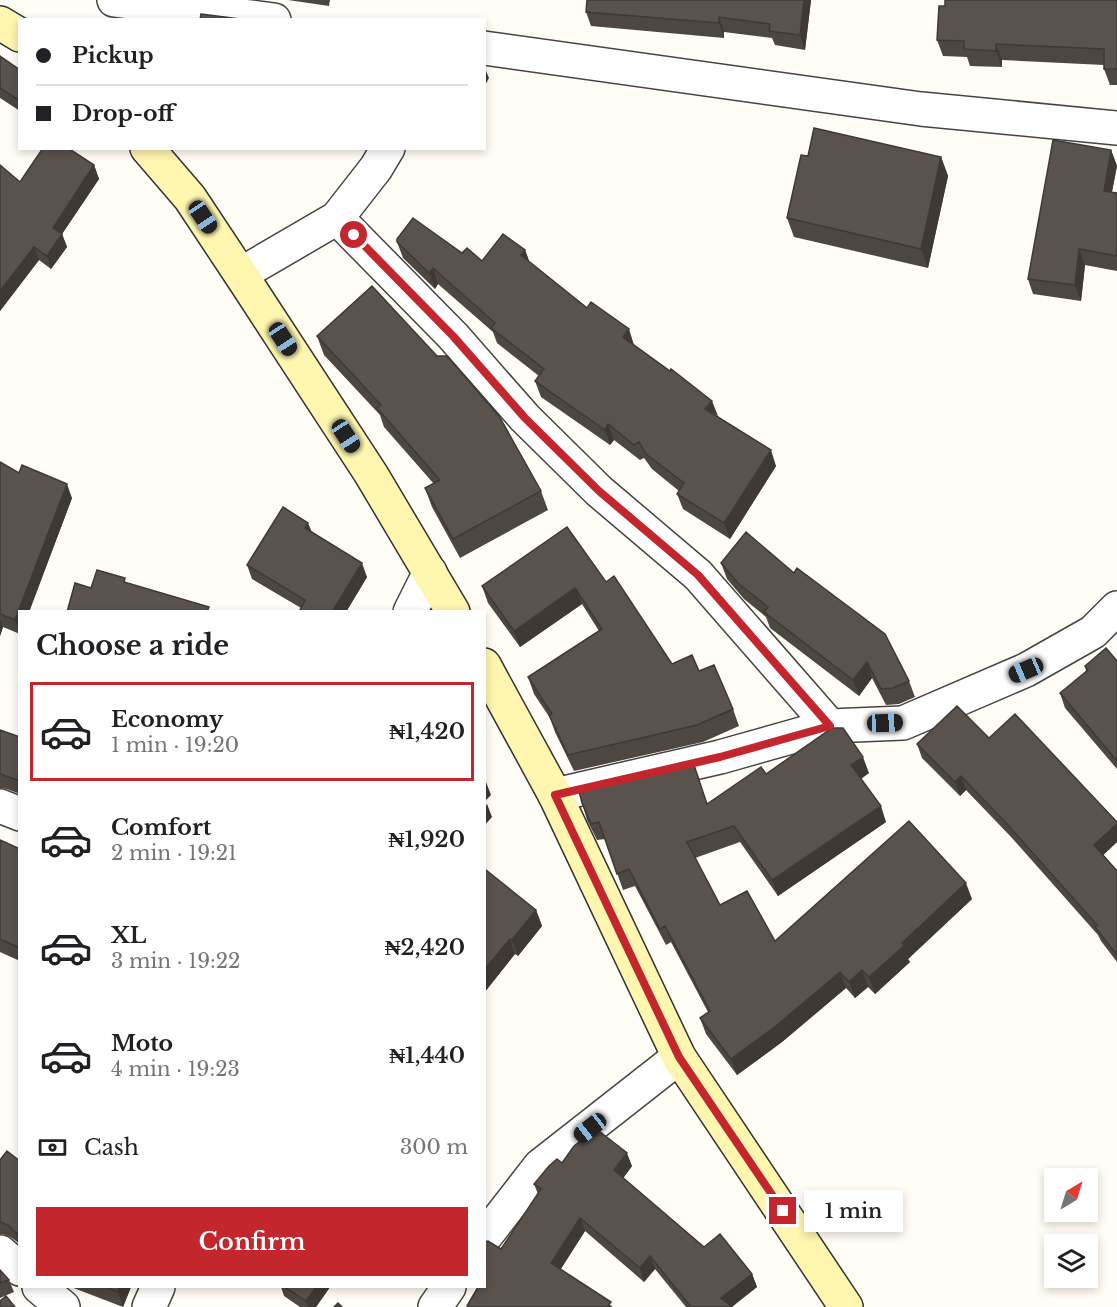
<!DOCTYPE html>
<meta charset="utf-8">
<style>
body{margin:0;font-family:"Libre Baskerville",serif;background:#f6f6f6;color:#202124;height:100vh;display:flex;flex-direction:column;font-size:22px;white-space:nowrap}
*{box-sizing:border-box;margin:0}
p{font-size:20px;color:#757577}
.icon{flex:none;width:33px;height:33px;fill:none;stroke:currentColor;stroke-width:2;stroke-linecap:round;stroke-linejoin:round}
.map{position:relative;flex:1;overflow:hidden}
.details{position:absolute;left:18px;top:610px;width:468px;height:678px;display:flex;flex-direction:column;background:#fff;border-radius:0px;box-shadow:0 3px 9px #0003}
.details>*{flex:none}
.guide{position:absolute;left:18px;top:18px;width:468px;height:132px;border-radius:0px;box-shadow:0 3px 9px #0003;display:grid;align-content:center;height:132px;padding:0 18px;background:#fff}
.needle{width:39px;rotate:38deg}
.tools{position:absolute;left:1044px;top:1168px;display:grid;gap:12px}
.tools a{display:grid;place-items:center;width:54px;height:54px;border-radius:0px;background:#fff;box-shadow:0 3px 9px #0003;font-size:30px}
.end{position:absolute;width:27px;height:27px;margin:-14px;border:8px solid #c4262e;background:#fff;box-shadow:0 0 0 3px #fff}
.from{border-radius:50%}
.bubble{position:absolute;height:42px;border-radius:0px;background:#fff;box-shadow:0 3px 9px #0003;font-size:20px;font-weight:600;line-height:42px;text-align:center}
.car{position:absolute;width:18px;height:36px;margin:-18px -9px;border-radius:8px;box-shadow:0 0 4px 2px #0007;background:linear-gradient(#222 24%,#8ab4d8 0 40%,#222 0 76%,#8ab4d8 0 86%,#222 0)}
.guide b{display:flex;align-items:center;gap:21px;height:57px;font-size:22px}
.guide b+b{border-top:2px solid #e0e0e0}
.guide i{width:15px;height:15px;background:#202124}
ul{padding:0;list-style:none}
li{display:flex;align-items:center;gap:18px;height:99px;margin:0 12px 9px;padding:0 6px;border:3px solid transparent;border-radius:0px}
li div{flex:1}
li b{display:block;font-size:22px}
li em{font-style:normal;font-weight:600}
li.active{border-color:#c4262e}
li>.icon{width:54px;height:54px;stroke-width:1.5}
h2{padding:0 18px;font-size:27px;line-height:72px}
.pay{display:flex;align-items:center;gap:15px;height:66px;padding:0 18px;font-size:22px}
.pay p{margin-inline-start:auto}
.primary-button{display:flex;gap:12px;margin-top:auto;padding:12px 18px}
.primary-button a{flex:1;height:69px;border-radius:0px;background:#c4262e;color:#fff;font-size:24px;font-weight:600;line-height:69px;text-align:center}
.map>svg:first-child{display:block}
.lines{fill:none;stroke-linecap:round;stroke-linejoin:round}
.street-casing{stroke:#444;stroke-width:36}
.secondary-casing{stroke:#333;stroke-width:36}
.street{stroke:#fff;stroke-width:33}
.secondary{stroke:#fff6b0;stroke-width:33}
.wall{fill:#4d4742}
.shaded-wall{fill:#3f3936}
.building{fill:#5a524d;stroke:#3f3936;stroke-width:1.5}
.route{stroke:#c4262e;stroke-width:8}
</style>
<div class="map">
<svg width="1117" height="1307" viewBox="0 0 1117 1307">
<rect width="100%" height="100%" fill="#fffdf5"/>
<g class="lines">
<defs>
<path id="street" d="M114,0l160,20
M484,48l437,61 196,19
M337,218l116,118 72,82 74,73 99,84 132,151
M241,274l96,-56 39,-50 12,-20
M410,612l20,-40
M555,795l165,-38 110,-31 73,-3 123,-53 67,-38 24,-24
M0,806l20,8
M484,1238l56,-72 139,-109
M0,1252l20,17
M39,1287l24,20
M149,1307l9,-20
M435,1307l14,-20"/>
<path id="secondary" d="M0,23l20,12
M147,148l43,50 55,83 126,193 82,138
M484,665l71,130 124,262 167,250"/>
</defs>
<use href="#street" class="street-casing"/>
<use href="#secondary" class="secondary-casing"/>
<use href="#street" class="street"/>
<use href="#secondary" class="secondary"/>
</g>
<path class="wall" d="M288,0h42l-1,6z
M811,0l-6,50 -30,-5 -3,-7 -48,-6v6l-133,-12 -5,-14z
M1117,0v85h-7l-6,-16v-4l-102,-5v7l-32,-1 -3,-9 -24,-1 -6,-16 8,-34z
M0,56l20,14v41l-20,-13z
M1111,150l6,16 -5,26 5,1v78l-32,-6 -4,36 -48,-7 -5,-15z
M808,156l133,1 7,19 -20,92 -134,-31 -7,-19z
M94,165l5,14 -37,55 5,13 -16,22 -12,-9 -39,51 20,-129z
M397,242l65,11 20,8 43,-11 4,11 105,84 83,72 59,49 -46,73 -47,-30 -6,-15 2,-3 -27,-22 -8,-11 -4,2 -26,-20 -4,5 -69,-48 -6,-16 4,-5 -42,-33 -4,-11 -55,-48 -3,5 -32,-31z
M317,336l120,20 104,135 7,19 -88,48 -28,-51 -7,-19 9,-4 -50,-57 -4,-12 -56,-60z
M0,462l19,11 53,25 -43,114h-9v22l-17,-7 -3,9z
M312,532l55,45 -21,35h-47l2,-4 -49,-29 -5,-14z
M721,563l188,118 6,16 -16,7 -13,1 -14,-27 -13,18 -89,-68 -4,-11 -22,-18 -17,-20z
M606,582l66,82 27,7 34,38 6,17 -36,16 -129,29 -19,-39 -5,-14 -16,-24 -6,-17 71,-46 -17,-27 -62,43 -32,-44 -6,-17z
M1117,661v108l-52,-61 -5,-15 26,-22 -1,-5z
M0,730l20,7v57l-13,-5 -7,-1z
M989,738l128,84v20l-14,13 14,16v91l-16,-21 -3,-6 -86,-97 -46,-48 -6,6 -38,-38 -5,-14z
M869,773l-8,6 25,43 -108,74 -38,-54 -45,16 25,47 55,36 197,-42 -64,60 2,3 -35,32 -7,-7 -13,11 -9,-10 -64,54 -45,33 -31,-41 -6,-16 8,-6 -37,-70 -5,3 -31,-59 -12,4 -18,-51 -8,1 -10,-20 -5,-17 125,1 59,-30z
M0,840l20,9v112l-20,-9z
M484,872l52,38 6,16 -24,30 -3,-2 -31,39z
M593,1138l39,28 -9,12 81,69 48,27 5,13 -25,20h-46l-31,-38 -11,13 -59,-51 -24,38 52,38h-146v-1l34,-57 37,-55 -4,-10z
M0,1160l20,1v83l-8,-6 -9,-4h-3z
M0,1270l9,10 5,12 -14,6z
M71,1287h60l-8,20z
M281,1287h49l-14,20h-16l-16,-11z"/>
<path class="shaded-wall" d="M804,0h7l-6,50 -5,-15z
M719,17l5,15v6l-5,-15z
M996,44l6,16v7l-6,-16z
M484,66l5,12 -5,9z
M1111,150l6,16 -8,40 -5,-15z
M941,157l7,19 -20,92 -7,-19z
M94,165l5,14 -37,55 5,13 -16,22 -4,-13 6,-28z
M34,247l5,13 -39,51v-20z
M1079,249l6,16 -4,36 -6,-16z
M525,250l6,16 -10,-11z
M433,268l5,16 -3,5 -6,-16z
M629,329l5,16 -11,-8z
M712,401l6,15 -13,-7z
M608,424l6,16 -4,5 -5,-15z
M771,450l5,16 -46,73 -6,-16z
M67,484l5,14 -43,114h-9v21l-5,-13z
M308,523l6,14 -9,-9z
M362,563l5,14 -21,35h-14z
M575,588l7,16 -62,43 -6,-16z
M0,620l3,7 -3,9z
M867,662l5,16 -13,18 -6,-16z
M863,757l6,16 -12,8 -6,-16z
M961,776l5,14 -6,6 -5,-14z
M486,782l5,13 -7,7v-18z
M487,804l5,13 -8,9v-19z
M881,806l5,16 -108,74 -6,-16z
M1117,824v18l-18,17 -5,-14z
M966,883l6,16 -64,60 2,3 -35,32 -6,-17 33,-34z
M536,910l6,16 -24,30 -6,-16z
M510,939l5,15 -31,39v-23z
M862,970l6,17 -13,11 -6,-16z
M840,972l6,16 -64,54 -45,33 -6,-16z
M627,1153l5,13 -13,18 -5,-14z
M580,1218l5,13 -29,45 -5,-13z
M650,1256l5,13 -11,13 -4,-14z
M752,1274l5,13 -26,20 -10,-9z
M119,1287h12l-8,20 -5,-15z
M316,1287h14l-14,20h-8l-2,-6z"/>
<path class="building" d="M587,0h217l-4,35 -31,-4 1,-7 -51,-7v6l-133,-11z
M945,0h172v69h-13v-20l-108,-5v7l-32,-2v-8l-27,-1 2,-34h6z
M201,14l47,6h-48z
M0,56l20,14v31l-20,-13z
M814,128l127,29 -20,92 -134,-31 14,-63 7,1z
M1053,140l58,10 -7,41 13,2v63l-38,-7 -4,36 -47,-6z
M43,148h25l26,17 -41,63 9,6 -15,22 -13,-9 -34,44v-126l20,17z
M413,218l49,35 5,-5 15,13 21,-27 22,16 -4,5 66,53 4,-6 38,27 -6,8 47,34 1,-2 41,32 -7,8 66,41 -47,73 -47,-29 7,-11 -38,-29 -7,-12 -5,3 -26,-21 -3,6 -70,-49 9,-12 -53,-41 4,-5 -62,-55 -4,5 -32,-31v-3z
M372,286l65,70h10l52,60 42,75 -88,48 -28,-51 15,-8 -63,-72 4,-3 -64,-69z
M0,462l19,11 3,-8 45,19 -52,136 -15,-6z
M283,507l25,16 -3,5 57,35 -30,49h-33l6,-12 -58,-35z
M567,527l39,55 8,-6 58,88 20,-9 7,16 15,-6 19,44 -36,16 -129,30 -19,-40 3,-1 -24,-37 74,-48 -27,-41 -61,43 -32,-45z
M746,532l48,41 3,-5 88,66 24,47 -16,7 -12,1 -14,-27 -14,18 -89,-68 4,-5 -30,-24 -17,-20z
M97,570l28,8 -1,4 85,25 -2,5h-140l8,-29 16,5z
M1106,648l11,13v100l-57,-68 28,-23 -3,-4z
M957,706l32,32 26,-24 102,108v2l-23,21 23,26v84l-22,-28 2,-2 -90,-101 -46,-48 -6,6 -38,-38z
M832,728h11l20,29 -12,8 30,41 -109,74 -38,-54 -47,16 33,63 27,-14 28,50 134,-120 57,62 -64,60 2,3 -35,31 -7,-7 -13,12 -9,-10 -64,54 -45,33 -31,-41 10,-7 -45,-85 -5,3 -31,-60 -12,5 -18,-52 -8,2 -9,-21 -3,-12 115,-26 13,39 54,-37 5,7z
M0,730l20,7v44l-20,-7z
M0,840l20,9v99l-20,-9z
M486,870l50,40 -24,30 -2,-1 -26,31v-98z
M599,1131l28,22 -13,17 90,77 16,-13 32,40 -31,24 11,9h-41l-41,-51 -10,12 -60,-50 -29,45 60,39 -3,4 2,1h-141l-2,-1 11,-19h6v-45l4,-1 13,8 40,-60 -7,-5 15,-18 8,-7 5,4 12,-17 14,-11 5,3z
M7,1151l13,10v69l-3,4 -9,-9 -8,-3v-62z
M0,1270l9,10 -9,3z
M106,1287h13l-1,5z
M285,1287h31l-10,14z
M6,1296l9,11h-15v-6z
M338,1303l4,4h-8z"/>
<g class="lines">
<path class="route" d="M354,235l99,101 72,82 74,73 99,84 132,151 -110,31 -165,38 124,262 104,154"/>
</g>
</svg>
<div class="tools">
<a><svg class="needle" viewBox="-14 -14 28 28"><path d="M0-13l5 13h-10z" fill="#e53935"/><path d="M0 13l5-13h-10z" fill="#757577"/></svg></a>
<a><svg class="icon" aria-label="layers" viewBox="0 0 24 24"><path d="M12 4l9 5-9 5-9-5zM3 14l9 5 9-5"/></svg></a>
</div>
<i class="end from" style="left:354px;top:235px"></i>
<i class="end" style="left:783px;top:1211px"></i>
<div class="bubble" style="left:804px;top:1190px;width:99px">1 min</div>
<i class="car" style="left:203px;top:217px;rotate:146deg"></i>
<i class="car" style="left:283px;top:339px;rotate:147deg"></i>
<i class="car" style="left:346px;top:436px;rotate:147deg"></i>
<i class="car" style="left:1026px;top:670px;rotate:247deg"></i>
<i class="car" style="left:885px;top:723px;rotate:88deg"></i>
<i class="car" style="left:590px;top:1128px;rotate:232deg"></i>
<div class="guide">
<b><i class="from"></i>Pickup</b>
<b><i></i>Drop-off</b>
</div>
<section class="details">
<h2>Choose a ride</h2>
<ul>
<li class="active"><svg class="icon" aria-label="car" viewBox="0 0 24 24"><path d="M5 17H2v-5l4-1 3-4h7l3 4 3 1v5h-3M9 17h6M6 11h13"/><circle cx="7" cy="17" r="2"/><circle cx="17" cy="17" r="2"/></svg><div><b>Economy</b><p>1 min · 19:20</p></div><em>₦1,420</em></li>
<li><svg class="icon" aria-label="car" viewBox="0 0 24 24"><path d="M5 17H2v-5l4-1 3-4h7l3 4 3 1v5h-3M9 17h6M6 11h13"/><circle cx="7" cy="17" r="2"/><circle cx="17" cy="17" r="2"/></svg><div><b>Comfort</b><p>2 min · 19:21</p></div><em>₦1,920</em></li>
<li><svg class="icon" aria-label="car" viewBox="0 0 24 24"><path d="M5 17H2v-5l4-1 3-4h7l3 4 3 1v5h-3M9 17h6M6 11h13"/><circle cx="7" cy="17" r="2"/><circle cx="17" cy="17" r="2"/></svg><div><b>XL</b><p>3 min · 19:22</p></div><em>₦2,420</em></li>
<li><svg class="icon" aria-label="car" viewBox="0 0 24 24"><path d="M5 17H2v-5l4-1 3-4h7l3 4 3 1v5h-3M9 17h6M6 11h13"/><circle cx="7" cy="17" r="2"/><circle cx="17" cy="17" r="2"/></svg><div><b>Moto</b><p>4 min · 19:23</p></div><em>₦1,440</em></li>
</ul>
<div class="pay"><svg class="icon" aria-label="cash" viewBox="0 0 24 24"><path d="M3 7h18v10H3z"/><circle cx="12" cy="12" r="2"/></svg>Cash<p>300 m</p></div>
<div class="primary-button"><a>Confirm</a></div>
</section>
</div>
